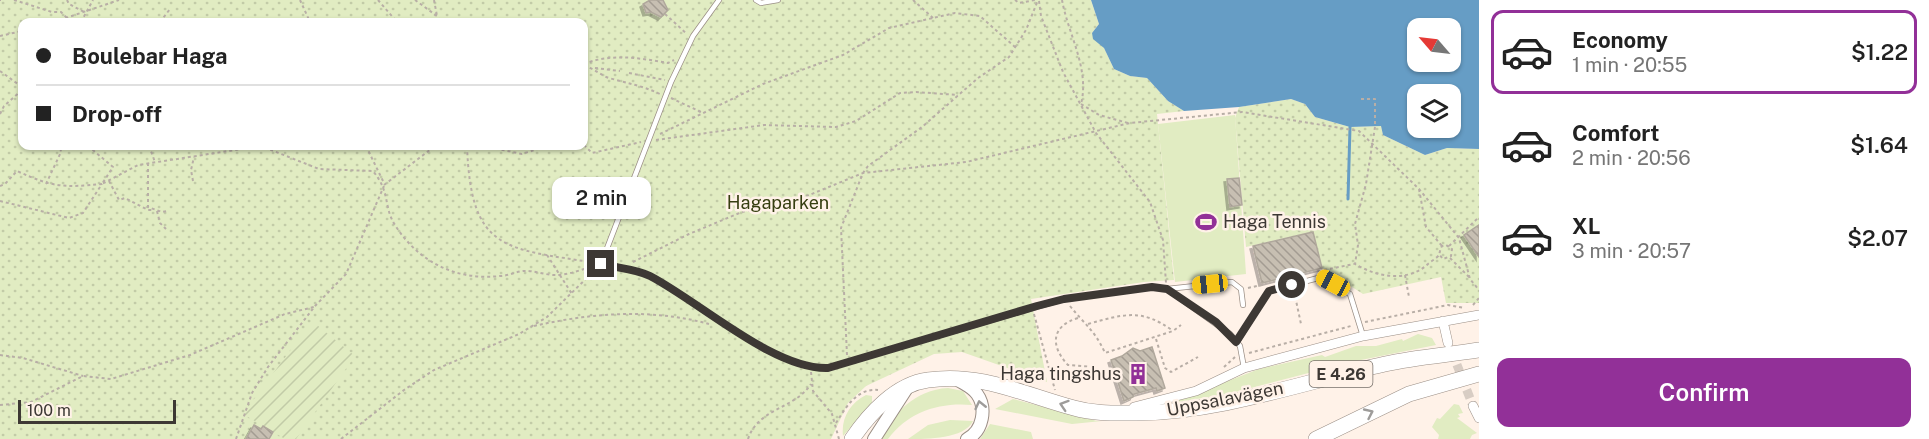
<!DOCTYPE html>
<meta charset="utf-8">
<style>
body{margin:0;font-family:"Public Sans",sans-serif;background:#f6f6f6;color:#222;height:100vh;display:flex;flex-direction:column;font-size:22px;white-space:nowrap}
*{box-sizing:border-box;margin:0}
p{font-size:20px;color:#767676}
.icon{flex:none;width:33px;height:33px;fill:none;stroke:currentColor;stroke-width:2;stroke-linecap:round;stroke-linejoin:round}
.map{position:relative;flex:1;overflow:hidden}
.sheet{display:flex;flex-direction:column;background:#fff;width:450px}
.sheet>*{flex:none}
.banner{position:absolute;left:18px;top:18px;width:570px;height:132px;border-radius:12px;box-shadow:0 2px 4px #0004;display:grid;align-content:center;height:132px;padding:0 18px;background:#fff}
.needle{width:39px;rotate:298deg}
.buttons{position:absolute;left:1407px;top:18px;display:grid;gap:12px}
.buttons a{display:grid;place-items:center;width:54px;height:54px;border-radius:12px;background:#fff;box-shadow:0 2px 4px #0004;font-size:30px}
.scale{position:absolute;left:18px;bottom:15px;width:158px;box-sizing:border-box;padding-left:6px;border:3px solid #3d3834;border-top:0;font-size:16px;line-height:21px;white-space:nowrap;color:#3d3834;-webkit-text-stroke:4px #fff2e8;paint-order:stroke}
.end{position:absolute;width:27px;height:27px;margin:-14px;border:8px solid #3d3834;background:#fff;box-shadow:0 0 0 3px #fff}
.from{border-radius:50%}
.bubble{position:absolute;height:42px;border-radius:12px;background:#fff;box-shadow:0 2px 4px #0004;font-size:20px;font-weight:600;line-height:42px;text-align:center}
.car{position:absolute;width:18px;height:36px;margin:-18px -9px;border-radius:8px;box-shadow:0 0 4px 2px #0007;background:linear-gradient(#f5c518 24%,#345 0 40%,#f5c518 0 76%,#345 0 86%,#f5c518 0)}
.banner b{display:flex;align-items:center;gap:21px;height:57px;font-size:22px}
.banner b+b{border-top:2px solid #e0e0e0}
.banner i{width:15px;height:15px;background:#222}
ul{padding:10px 0 0;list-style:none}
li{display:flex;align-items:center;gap:18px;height:84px;margin:0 12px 9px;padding:0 6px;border:3px solid transparent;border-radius:12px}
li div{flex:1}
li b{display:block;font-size:22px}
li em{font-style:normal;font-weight:600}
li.active{border-color:#923098}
li>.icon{width:54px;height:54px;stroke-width:1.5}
.cta{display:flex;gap:12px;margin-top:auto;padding:12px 18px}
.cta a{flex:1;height:69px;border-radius:12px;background:#923098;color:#fff;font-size:24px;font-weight:600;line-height:69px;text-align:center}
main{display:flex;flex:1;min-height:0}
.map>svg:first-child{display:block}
.grass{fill:#e1ecc2}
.park{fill:url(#park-dots);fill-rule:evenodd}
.garden{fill:url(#garden-furrows)}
.water{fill:#669dc5;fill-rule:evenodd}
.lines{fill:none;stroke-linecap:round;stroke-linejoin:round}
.stream{stroke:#669dc5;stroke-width:3}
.building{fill:url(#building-back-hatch);stroke:#b0a89c;stroke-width:1.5;filter:url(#shadow)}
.minor-tunnel{stroke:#d8cdc4;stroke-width:9;stroke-dasharray:9 4.5;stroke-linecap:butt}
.service-casing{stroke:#9a8e85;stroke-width:6}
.minor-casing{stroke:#9a8e85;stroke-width:10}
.tertiary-casing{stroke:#9a8e85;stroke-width:14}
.primary-casing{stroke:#9a8e85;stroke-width:16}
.path{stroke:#b8aea6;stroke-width:2;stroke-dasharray:3 3;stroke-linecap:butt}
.service{stroke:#fff;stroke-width:4.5}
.minor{stroke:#fff;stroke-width:9}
.tertiary{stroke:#fff;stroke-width:12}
.primary{stroke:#fff;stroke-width:15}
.oneway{stroke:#9e9c9a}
.route{stroke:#3d3834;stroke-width:8}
.labels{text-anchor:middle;stroke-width:5;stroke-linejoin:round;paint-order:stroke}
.shield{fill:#fff2e8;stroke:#77706a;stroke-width:1.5}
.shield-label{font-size:16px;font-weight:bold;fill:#3d3834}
.park-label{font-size:18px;fill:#363e10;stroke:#fff2e8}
.poi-label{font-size:18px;fill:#3d3834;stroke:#fff2e8;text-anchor:start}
.street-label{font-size:18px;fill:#3d3834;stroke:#fff2e8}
</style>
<main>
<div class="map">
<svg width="1479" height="439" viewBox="0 0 1479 439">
<defs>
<pattern id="park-dots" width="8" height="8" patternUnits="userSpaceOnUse" patternTransform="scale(1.5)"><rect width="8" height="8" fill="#e1ecc2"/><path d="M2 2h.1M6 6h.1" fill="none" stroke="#c2cba7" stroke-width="1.8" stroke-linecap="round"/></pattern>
<pattern id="garden-furrows" width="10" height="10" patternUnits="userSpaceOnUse" patternTransform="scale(1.5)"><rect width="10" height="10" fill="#e1ecc2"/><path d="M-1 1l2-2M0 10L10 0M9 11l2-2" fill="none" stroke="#c2cba7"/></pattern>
<pattern id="building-back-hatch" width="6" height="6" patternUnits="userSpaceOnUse" patternTransform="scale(1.5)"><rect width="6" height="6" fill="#c7bfb2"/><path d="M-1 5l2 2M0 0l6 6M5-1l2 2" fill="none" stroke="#a39c92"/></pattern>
<filter id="shadow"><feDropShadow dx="-3" dy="3" stdDeviation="0" flood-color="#0004"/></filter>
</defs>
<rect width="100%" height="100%" fill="#fff2e8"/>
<path class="grass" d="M1235,115l11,159 -71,8 -17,-158z
M1418,334l14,4 4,7 -85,17 -123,32 -57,9 88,-34 63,-14 3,2 31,-11h20l26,-7 1,2z
M948,388l15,3 9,14c-33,-3 -64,7 -84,34h-10c17,-26 36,-49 70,-51z
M866,395l6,1v7l-29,33c-2,-18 7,-33 23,-41z
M1013,399l84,22h5l-30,3 -77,-15z
M1454,404l5,1 4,8 -5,1 2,3 -3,1 20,15 -5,2 -2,4h-32l1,-4 -7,-8 5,-9 3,1z
M950,420l23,1c-9,18 -45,18 -65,18l20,-14z
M990,424l41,8 2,7h-53z"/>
<path class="park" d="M0,0h1091l8,24 -7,9 12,15 10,21 16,7 17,2 21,23 16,10 -27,3 17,166 -30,2 -113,17 16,83 -85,-30 -28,2 -68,32 -18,17 -17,36h-831zM22,22h562v124h-562z
M1291,99l14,5 10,13 35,10 31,-1 2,9 42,20 22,-7 32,1v76l-15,10 15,22v46h-33l-5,-26 -78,17 -41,-26 -10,-36 -66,15 -11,-129 4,-11z"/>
<path class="garden" d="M309,325h8l38,31 -59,83h-11l-42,-25z"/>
<path class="water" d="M1091,0h388v149l-32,-1 -22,7 -42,-20 -2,-9 -31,1 -35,-10 -10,-13 -14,-5 -52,8 -55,4 -16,-10 -21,-23 -17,-2 -16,-7 -10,-21 -11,-9 -1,-6 7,-9zM1418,28h32v34h-32zM1418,94h32v34h-32z"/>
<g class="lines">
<path class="stream" d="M1348,199l2,-72"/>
</g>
<path class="building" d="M650,0h13l5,10 -7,7 -10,-5 -5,1 -3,-9z
M1239,178l3,27 -12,2 -3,-28z
M1479,225v32l-15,-22z
M1313,232l9,36 -60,15 -9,-37z
M1152,347l13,41 -8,3 -1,-3 -22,6 -1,3 -9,4 -13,-41 11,-4 11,-8 7,3z
M254,425l7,4 2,-3 10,6 -4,7h-23z"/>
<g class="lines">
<path class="minor-tunnel" d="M1452,352l21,54"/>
<defs>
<path id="service" d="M719,0l-26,36 -22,46 -70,182c16,4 35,5 49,12 50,26 124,94 177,92l237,-69 88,-12 15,2 65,-7 9,7 2,16
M756,0l5,3 17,-3
M1167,289l63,45 10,12 4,22
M1237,342l32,-51 53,-14 28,17 13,42"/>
<path id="minor" d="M1443,321l5,22
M1473,406l6,12
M1134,407l62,-16 48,-23 119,-32 116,-21"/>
<path id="tertiary" d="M958,380c6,4 14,7 19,14 10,14 6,37 -10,45
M874,439l33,-51"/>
<path id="primary" d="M852,439c17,-25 44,-55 76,-59 52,-8 97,15 146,28 21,6 41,5 63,5 84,-1 166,-31 248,-49 31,-7 63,-9 94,-14
M1316,439l93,-45 70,-20"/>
</defs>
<use href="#service" class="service-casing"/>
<use href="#minor" class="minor-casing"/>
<use href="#tertiary" class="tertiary-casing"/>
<use href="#primary" class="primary-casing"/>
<path class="path" d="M0,0h1
M14,0l38,12h9l6,6
M67,0l2,4 17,9
M300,0l10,22
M378,0l19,22
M415,0l22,16 4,6
M434,0l3,16
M913,0l20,18
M1015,0l4,3 16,-3
M1062,0c6,34 28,69 19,104
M1039,1l2,15 22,56 33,61 54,69 13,38 3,43
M665,14l22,20
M54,22l65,-22
M81,22l12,-22
M160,22l10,-13
M0,36l22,-5
M584,64c27,-11 56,-6 84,-1l6,-3
M584,66c10,2 16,9 25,12 18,5 34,8 51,16
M595,68l25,3
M0,71l22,16
M629,73l36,7
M671,98l32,15
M1361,99h14v28l-9,57 -11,40 3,21 -3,19c22,13 52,19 73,0 2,-2 9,-6 11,-9 1,-3 1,-6 3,-9l4,-1 6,4 -1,7 -8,3 -4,-5
M1081,104l18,11 29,8
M0,114l4,-8 18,-16
M660,134l103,-50 80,-29 46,-27 13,-3 53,-12 25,3 35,31
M656,140l108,-15 72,2 20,-6 44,-28 16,-1 42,3
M584,145l8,8 49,-11
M88,146l25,21 -11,17 36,-19 123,-19 58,23 54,2c18,22 10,35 22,54 23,37 62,56 105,51 8,0 15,-4 23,-5 11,-1 24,5 36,4 12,-1 24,-6 35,-9
M149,146l6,16
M366,146l17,35
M467,146c4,106 37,102 129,117
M484,146l38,8 25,-8
M148,163v44l14,5 6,-1
M109,181l10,19 6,-2 23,12h5
M193,181l-2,-11 3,-13
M46,184l15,-32 -1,-6
M384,185l51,-39
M0,186l5,-2 12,-13c35,16 46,17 85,13
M1419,189l7,38 16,19
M0,201l69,17 14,-5 19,-29
M157,211l3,12 6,6
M1449,246l30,-29
M547,255l25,39
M1450,258l19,19
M633,262l56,-28 53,-22 55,-12 66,-27 103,-11 164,-39 112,-11 117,19 60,58 40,49 11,41 9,11
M1324,270l30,-6
M1405,275l4,22
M1248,288l18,-4
M1294,291l7,33
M1473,305l6,-7
M1070,306c15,19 24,23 35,47l68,-22 8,-6
M1034,314l21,76
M1078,318c-27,8 -28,28 -10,47l24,2
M1365,322l83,-17 17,3
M1088,324c36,-10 54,-16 85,7
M534,326c57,-13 117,-18 175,-2
M1156,339l9,29 6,4 27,-15
M1249,353l102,-27
M0,355l23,3 60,18
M847,355l-6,-127 22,-55 5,-7 54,-39 56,-49 31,-21 17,-27 12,-30
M1224,367l11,-10
M811,372l2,19 19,23 7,25
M0,405l31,-3 52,-26 28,3 79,-24 95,-41 29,-7
M836,423c10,-16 21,-35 42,-33
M236,439l16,-46 16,-26 47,-61 31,-32 38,-88
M341,439l63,-49 30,-20 85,-36 28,-17 50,-49
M748,439c10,-31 47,-30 63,-55"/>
<use href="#service" class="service"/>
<use href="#minor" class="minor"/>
<use href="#tertiary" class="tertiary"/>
<use href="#primary" class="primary"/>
</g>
<defs><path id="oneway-chevron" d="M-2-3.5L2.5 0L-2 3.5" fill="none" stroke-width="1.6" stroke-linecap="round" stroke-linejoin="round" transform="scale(1.5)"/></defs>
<g class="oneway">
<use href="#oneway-chevron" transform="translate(980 405) rotate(-103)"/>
<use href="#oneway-chevron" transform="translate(1064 405) rotate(-162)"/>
<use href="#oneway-chevron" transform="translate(1369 413) rotate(-25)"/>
</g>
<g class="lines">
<path class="route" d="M601,264c16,4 35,5 49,12 50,26 124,94 178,92l209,-62 27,-7 88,-12 15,2 49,33 20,20 33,-51 23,-6"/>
</g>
<defs>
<symbol id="stadium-bare" viewBox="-9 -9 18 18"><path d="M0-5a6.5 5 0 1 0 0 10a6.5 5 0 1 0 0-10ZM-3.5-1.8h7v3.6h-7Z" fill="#923098" stroke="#fff2e8" stroke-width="2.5" paint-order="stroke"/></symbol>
<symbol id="building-bare" viewBox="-9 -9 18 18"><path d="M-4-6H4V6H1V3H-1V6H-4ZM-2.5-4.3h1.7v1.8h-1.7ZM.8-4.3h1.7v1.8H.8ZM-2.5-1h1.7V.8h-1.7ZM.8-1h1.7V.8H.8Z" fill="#923098" stroke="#fff2e8" stroke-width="2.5" paint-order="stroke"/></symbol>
</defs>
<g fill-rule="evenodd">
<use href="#stadium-bare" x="1191" y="207" width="30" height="30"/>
<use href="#building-bare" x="1123" y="359" width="30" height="30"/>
</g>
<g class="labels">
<rect class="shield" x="1309.5" y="361" width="63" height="26" rx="4.5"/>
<g class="shield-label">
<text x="1341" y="380">E 4.26</text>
</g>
<g class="park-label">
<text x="778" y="209">Hagaparken</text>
</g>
<g class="poi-label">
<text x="1223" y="228">Haga Tennis</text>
<text x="1121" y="380" text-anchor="end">Haga tingshus</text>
</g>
<g class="street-label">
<text transform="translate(1225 399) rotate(-11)" y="6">Uppsalavägen</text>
</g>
</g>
</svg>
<div class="buttons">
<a><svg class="needle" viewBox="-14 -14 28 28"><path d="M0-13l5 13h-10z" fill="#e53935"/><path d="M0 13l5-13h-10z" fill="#767676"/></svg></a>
<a><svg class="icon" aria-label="layers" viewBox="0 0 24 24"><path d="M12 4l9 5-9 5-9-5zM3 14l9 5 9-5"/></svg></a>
</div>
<div class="scale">100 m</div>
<i class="end from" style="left:1292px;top:285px"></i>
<i class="end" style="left:601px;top:264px"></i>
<div class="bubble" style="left:552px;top:177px;width:99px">2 min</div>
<i class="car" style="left:1333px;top:283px;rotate:298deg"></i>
<i class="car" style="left:1210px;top:284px;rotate:264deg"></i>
<div class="banner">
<b><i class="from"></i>Boulebar Haga</b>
<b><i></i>Drop-off</b>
</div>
</div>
<section class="sheet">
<ul>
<li class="active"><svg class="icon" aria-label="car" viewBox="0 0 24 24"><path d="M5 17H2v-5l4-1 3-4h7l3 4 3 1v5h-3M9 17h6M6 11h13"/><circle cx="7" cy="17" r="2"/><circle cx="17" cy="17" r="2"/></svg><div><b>Economy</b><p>1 min · 20:55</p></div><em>$1.22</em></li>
<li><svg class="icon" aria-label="car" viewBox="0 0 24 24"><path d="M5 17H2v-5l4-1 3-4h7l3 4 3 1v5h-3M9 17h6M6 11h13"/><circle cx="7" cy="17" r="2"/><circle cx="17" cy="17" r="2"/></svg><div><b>Comfort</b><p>2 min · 20:56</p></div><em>$1.64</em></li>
<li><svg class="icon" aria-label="car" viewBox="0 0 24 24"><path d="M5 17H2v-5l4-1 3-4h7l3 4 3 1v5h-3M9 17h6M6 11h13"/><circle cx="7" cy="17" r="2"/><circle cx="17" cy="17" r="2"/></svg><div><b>XL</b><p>3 min · 20:57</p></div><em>$2.07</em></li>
</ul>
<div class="cta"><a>Confirm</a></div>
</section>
</main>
